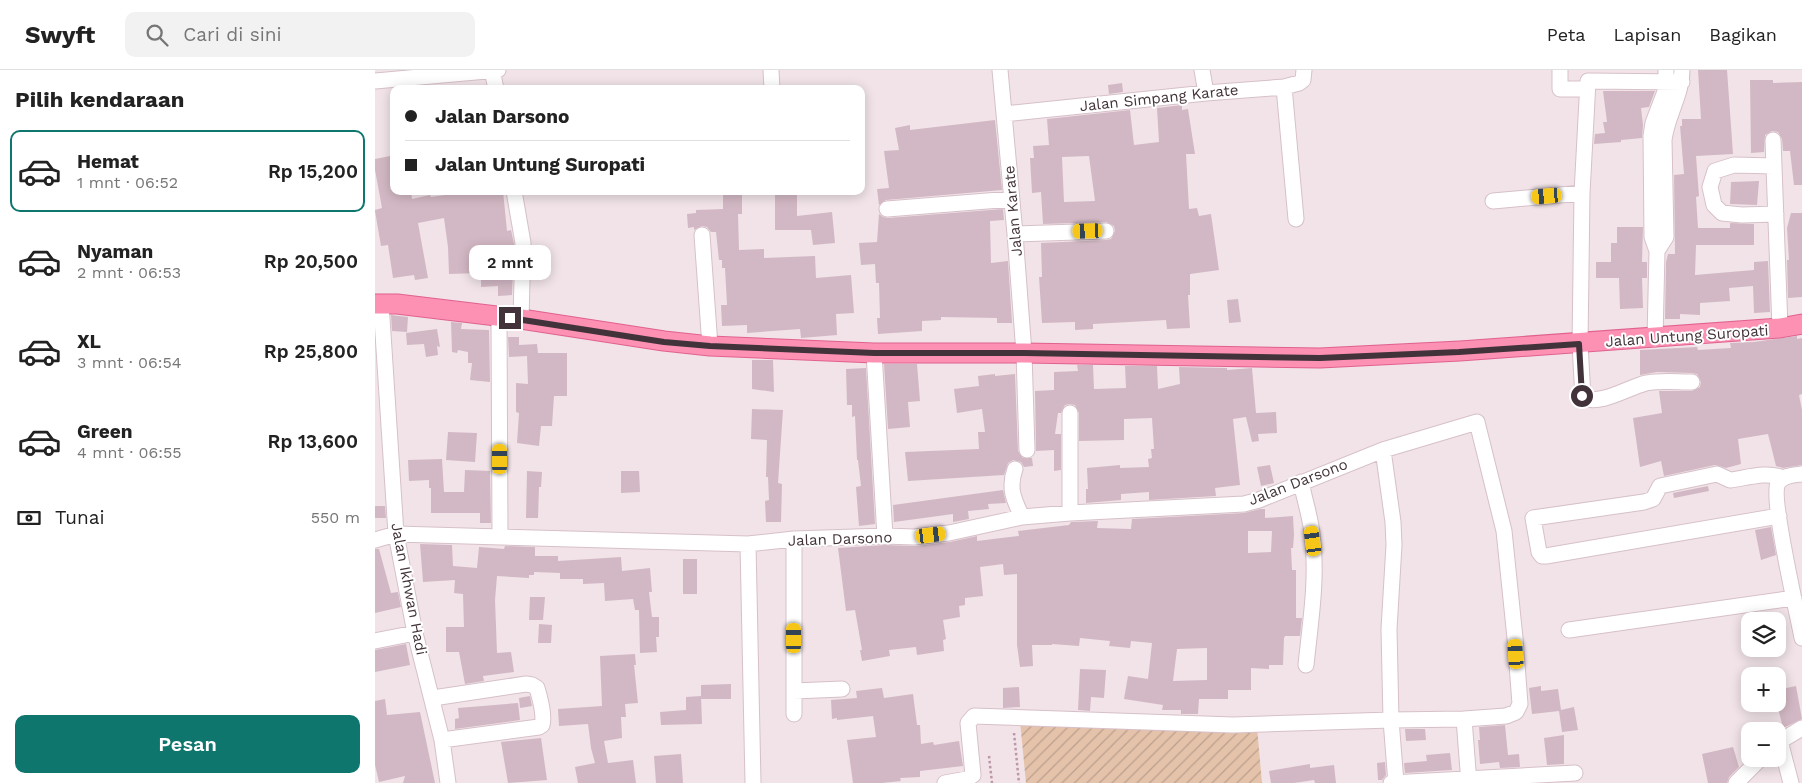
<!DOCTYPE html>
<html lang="id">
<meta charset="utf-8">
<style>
body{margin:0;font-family:"Work Sans",sans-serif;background:#f2f2f2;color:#222;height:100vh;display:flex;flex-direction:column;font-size:19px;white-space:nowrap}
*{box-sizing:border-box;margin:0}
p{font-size:16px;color:#767676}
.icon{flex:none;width:28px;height:28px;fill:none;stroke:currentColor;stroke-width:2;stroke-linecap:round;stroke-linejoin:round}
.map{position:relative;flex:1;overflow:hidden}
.side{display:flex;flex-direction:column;background:#fff;width:375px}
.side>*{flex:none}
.guide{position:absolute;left:15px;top:15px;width:475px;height:110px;border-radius:10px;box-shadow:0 2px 12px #0003;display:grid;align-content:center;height:110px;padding:0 15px;background:#fff}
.tools{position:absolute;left:1366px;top:542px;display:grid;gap:10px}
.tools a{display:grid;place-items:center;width:45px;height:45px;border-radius:10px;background:#fff;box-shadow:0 2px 12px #0003;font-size:25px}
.end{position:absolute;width:22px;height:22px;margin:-11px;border:6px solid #42333a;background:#fff;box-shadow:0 0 0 2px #fff}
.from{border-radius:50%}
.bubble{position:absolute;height:35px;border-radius:10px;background:#fff;box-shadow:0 2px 12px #0003;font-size:16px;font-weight:600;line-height:35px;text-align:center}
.car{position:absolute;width:15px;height:30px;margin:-15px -8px;border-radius:6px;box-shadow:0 0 4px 1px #0007;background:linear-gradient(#f5c518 24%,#345 0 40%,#f5c518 0 76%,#345 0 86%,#f5c518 0)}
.guide b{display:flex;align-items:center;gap:18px;height:48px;font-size:19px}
.guide b+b{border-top:1px solid #e0e0e0}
.guide i{width:12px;height:12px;background:#222}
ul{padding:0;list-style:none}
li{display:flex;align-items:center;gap:15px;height:82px;margin:0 10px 8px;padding:0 5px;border:2px solid transparent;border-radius:10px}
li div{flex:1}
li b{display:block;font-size:19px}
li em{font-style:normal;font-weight:600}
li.active{border-color:#0f766e}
li>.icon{width:45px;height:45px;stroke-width:1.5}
h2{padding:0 15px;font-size:22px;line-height:60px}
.pay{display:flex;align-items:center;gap:12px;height:55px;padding:0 15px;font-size:19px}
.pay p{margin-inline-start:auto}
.action{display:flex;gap:10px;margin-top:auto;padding:10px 15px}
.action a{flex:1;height:58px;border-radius:10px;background:#0f766e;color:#fff;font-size:20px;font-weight:600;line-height:58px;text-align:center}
header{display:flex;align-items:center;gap:30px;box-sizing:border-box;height:70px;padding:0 25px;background:#fff;border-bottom:1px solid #e0e0e0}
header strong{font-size:24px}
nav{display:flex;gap:28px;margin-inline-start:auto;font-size:18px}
.search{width:350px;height:45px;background:#f2f2f2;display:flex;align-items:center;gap:12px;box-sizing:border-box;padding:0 18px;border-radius:10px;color:#767676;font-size:19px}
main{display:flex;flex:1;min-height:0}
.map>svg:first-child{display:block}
.garden{fill:url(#garden-furrows)}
.building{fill:#d2b8c4;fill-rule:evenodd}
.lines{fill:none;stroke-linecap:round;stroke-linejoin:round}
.minor-casing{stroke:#d7c0c9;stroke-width:17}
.major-casing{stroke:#e0618e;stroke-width:21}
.path{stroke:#bd97a7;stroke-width:2.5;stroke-dasharray:2.5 2.5;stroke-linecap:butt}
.minor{stroke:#fff;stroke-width:15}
.major{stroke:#fc91b4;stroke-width:19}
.route{stroke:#42333a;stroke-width:6}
.labels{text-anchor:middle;stroke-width:4;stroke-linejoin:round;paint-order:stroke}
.street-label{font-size:15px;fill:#42333a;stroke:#fff}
</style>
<header>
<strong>Swyft</strong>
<div class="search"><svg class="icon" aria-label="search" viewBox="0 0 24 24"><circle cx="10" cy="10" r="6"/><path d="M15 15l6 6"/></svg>Cari di sini</div>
<nav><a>Peta</a><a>Lapisan</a><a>Bagikan</a></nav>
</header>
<main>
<section class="side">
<h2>Pilih kendaraan</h2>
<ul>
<li class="active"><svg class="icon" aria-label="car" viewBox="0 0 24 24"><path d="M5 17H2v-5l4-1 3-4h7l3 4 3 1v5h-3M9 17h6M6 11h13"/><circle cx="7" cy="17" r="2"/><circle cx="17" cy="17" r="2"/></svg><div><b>Hemat</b><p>1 mnt · 06:52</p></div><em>Rp 15,200</em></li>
<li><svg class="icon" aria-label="car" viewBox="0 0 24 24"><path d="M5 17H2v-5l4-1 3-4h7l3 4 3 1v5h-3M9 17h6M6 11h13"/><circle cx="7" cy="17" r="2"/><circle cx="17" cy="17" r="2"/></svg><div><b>Nyaman</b><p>2 mnt · 06:53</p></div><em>Rp 20,500</em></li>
<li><svg class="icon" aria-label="car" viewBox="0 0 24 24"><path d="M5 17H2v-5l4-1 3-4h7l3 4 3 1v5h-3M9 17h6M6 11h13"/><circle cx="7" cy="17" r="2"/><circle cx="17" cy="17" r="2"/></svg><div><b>XL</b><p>3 mnt · 06:54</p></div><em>Rp 25,800</em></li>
<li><svg class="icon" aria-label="car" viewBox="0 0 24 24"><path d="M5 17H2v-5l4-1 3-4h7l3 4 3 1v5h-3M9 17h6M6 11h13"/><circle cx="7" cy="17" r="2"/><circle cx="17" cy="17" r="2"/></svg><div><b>Green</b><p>4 mnt · 06:55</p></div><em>Rp 13,600</em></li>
</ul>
<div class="pay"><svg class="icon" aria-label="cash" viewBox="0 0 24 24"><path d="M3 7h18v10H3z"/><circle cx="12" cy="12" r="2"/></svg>Tunai<p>550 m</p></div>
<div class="action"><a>Pesan</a></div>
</section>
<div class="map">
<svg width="1427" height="713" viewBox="0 0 1427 713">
<defs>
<pattern id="garden-furrows" width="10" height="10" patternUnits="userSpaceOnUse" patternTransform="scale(1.25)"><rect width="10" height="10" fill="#e5c3ab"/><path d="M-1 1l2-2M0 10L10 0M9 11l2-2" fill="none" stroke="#bb9f8c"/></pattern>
</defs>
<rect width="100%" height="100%" fill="#f1e3e8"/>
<path class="garden" d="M645,651l237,6 5,56h-236z"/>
<path class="building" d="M1323,0h29l6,84 -37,2 3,40 -3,1 2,31h32v-5l24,1v21h-58l-1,30 59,-5v-8l14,-1 2,51 -16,1 -1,-27 -24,2 1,13 -30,2v12l-20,-1v5h-15l1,-57 2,-8h7l-1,-79 10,-1 -4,-48h2v-7h19z
M1375,10h23v3l29,-1v103h-8l-4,-34h-7l-1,-12 -4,-7 -6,-1 -7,4 -1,17 -13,1z
M747,13l1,9 -14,2 -1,-9z
M1228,21h52l-6,16 -8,1 2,17 -1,13 -21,2v2l-27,2 1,-10 10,-1 -2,-11h4z
M807,35v5l6,-1 7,45h-9l3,55 8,-1 2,8 12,-2 8,56 -29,4v21h-2l2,33 -23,1 -1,-9 -73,4v5l-18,1v-8l-33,1 -3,-46h3l-1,-34 65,-3 5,-1 4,-8 -1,-5 -8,-4 -63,2 -2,-32 -9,1 -2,-35h4l-1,-12 16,-1 -2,-26 83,-9 4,35 25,-3 -2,-34zM714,86l6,45 -31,1 -2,-45z
M620,50l7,70 -116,10 -7,5 -2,-16 12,-1 -5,-37 15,-1 -4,-22 15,-3v5z
M15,86l4,11v2h-4l4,22h17l1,8 18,-4 1,2 28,-4 -1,-2h45l4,40 4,-1 3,14 -2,51 -14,1v-10l-17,1v-14l-32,1 -1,-27 -4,-29 -26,5 10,55 -13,2 -1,-5 -21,3 -5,-33 -7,1 -6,-35v-1l7,-2 -7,-38v-11z
M1384,111l-2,24 -27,-1 1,-22z
M348,121h19v23h-4l1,36 25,-1v9l51,-2 1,22 35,-3 3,38 -18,1 1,21 -36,3 -1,-9 -53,4v-8l-25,1 -1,-21h6l-2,-37h-3v-8h-3l-3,-28h-5l-4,-5 -5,-1 -8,4v-3l-6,1 -1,-14 9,-1v-3l27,-1z
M400,121h22v25l35,-4 3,31 -22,2 -2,-15h-36z
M628,139l1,11 -14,1 1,42 17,-2 4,62h-15v-5l-56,-1v3l-19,1v10l-44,3 -1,-16h3l-1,-35h-3l-1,-19 -14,1 -2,-22 18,-1 2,-28 4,3 5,1z
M1416,143h11v84l-14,1 -1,-38h2l-2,-32z
M1242,157h26l-1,35h5v16h-5l1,30 -23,1 -1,-31h-23v-16h15v-19h6z
M863,229l3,23 -12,1 -2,-23z
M16,245l17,2 -1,15 -15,-1z
M76,252l11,1 -1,6 28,1 1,52 -20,-2 2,-17h-4v-11l-10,-2 -1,3 -5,-1z
M62,259l3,18 -3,-1 1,9 -12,2 -2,-13 -17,1 -1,-12z
M1422,266v3l5,-1v56l-3,1 3,15v55l-19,3 -7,-2 -8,-32 -30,5 3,25 -15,4 -11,-3 -51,11 -3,-15 -21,6 -7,-49 29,-5 -3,-22h33l8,-4 1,-5 -4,-8 -5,-1 -35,-1 -17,3v-25l57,-3 1,3 33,-2 -1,-5 24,-1z
M133,267h11v8l18,-1 1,9h29v43h-13l-2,30h-11l-2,20 -22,-3 2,-30 -3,-1v-29l12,1 -1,-28 -18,1z
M377,290h21l1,32 -22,-3z
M509,294h33l3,37 -12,1 2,25 -22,2z
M702,295h16l1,24 32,-1 -1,-22h32l1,23 22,-5 -1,-17 48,1v2l25,-2 4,45 20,-1 1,21 -19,1 1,7 -7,1 -6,-25 -13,2 7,66 -25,3 1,8 -67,4v-8l-28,2v6l-35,3v-14h2l-1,-21 33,-3v3l29,-1 -1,-8 4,-1 -1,-9h3l-2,-31 -28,1v21l-45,1v-28l-4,-8 -5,-1 -5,1 -4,8h-3l-3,21h6v36l-7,1v-21l-18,1 -1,-60 19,-1v-18l24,-1z
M491,298l9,156 -16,2 -3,-39 5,-1 -3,-26h-1l-2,-44 -3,1v-12h-5l-1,-36z
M620,304v2l20,-2 3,77 5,7h9l1,8 -9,1 -3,-5 -8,-2 -5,3 -4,12 -96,6 -3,-29 74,-3 -1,-17h7l-3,-23 -25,4 -3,-24 25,-3 -1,-10z
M377,339l31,1 -5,73 4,1 -1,38h-15l-1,-21 4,-1 -1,-23h-2l1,-37 -16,-1z
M73,362l29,1 -2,29 -29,-2z
M67,389l2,33h20l1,-22 25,1 1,52h-11v-10h-49v-25h-2v-8l-20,1 -1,-21z
M895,395l4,18 -13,3 -4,-19z
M152,401l15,1 -1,15h-2l-1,31h-12z
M246,401h18l1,21 -19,1z
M1333,416l1,5 -35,7 -1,-5z
M628,420l3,13 -18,1 1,5 -21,2 1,8 -16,3v-8l-59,8 -1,-17z
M0,436h10l1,12h-11z
M885,439h5v9l28,-2 1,19 -1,13h-2l1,22h4v48h6l-2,18h-15l-1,2 -1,27h-14v4l-18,-1v22h-23v9h-29l-1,15h-17v-4h-19l1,-5 -39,-6 4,-23 20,3 4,-36 -21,-2 -1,7 -21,-2 1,-5 -30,-3 -1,8 -27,-2v1h-20l1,21 -13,1 -3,-22v-71l-13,1 -1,-11 -23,3 3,29 -18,2v7l-6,1 1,11 -17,3 3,19 -3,1 1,11 -27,4 -1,-8 -27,3 1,6 -28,5 -2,-11h2l-7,-40 -9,1 -8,-63 47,-3 30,1 35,-4 27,-6v5l42,-5 -1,-5 51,-6 2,-3 27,-1 -1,7 34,1 1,-10 112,-6zM873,461h24l-1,21 -23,1zM832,578v32l-34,1 4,-32z
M1396,457l5,28 -15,5 -6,-30z
M45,474l32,1 1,21 24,2 2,-21 25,2 1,-3 30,1v9h23v5l63,-4 1,14 28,-3 2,24h-3l3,25h7v20h-3l1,15 -17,1 -1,-43h-4l-2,-11 -28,2 -1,-18 -21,1v-5h-23v-6l-26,-1v3h-5v3l-32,-2 -2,24 2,53 14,-1 3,20 -31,4 1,5 -19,3 -6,-32h-13v-25h18l-1,-33 -9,-1 1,-13 -32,2z
M0,479h4l12,44 7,-1 3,15 -26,6z
M308,489h14v35h-14z
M155,527h15l-2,23h-14z
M164,554l13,1 -1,18h-13z
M31,574l4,21 -35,7v-22z
M260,584l1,11h-2l4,38 -13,1 1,13h-5l1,21 -18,3 4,22 25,-3 3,23h-58l-3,-16 20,-4 -4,-15 -3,-24 -29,2 -1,-17 44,-3 -2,-50z
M705,599l26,1 -2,28 -13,-1 -1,14 -12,-1z
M356,614v15h-30v-14z
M1166,616v5l17,-2 3,21 13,-3 4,23 -16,2 -3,-21 -27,3 -3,-26z
M1421,616l6,33 -19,9 -6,-24v-14z
M644,617l1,20 -17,1v-20z
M507,618l2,10 29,-4 4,31h3l1,19 12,-2 1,3 25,-4 4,25 -43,5v6l-20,1 1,3 -19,2h-29l-6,-43 29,-3 -3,-21 -36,4v-2l-5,1 -1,-19 26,-2 -1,-7z
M155,626l2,10 -12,2 -1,-10z
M326,626l1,28 -41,1 -1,-13 26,-2v-13z
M10,629l2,16 33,-3 15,71h-32l2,-7 -26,6 -4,-17v-64z
M143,633l2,17 -65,9v-10l4,-1 -1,-10z
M1130,655l3,30 11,-1 1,13 -20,1 -1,-6 -19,2 -2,-24h2l-1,-13z
M1030,659h20l1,11 -20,1z
M1189,665v29l-17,1 -3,-27z
M166,668l6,42 -39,3 -7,-41z
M1358,677l6,20 -10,10 -2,6h-19l-6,-29z
M1075,683l2,17 -47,3 -1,-10 23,-2 -1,-6z
M306,684l2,29h-27l-2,-27z
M1010,692l1,13 -4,5h-4l-1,-17z
M935,694v4l24,-3 2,18h-21l-1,-3 -20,3h-23l-2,-12z"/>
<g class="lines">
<defs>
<path id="minor" d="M117,0l4,19
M396,0l1,19
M625,0l15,164 9,119 3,97
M827,0l4,23
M1185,0v19h27
M0,11l123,-11
M1307,12l-94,-1 -6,112 -2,151 3,54c19,7 44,-10 63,-15 15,-3 31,-1 46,-1
M909,17l12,132
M629,44l202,-21 78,-6 15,-4 4,-3 1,-10
M1398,70l7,188
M1399,96l-40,-1 -19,6 -5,16 4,18 8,8 20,2 34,-1
M139,121l9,52 -2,76
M1118,131l89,-8
M512,139l125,-10
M640,164l91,-3
M327,165l8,111
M1282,181l9,-14 -2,-97c3,-25 18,-45 18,-70
M6,233l15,231 19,99 27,107 6,43
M124,247l1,219
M1280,269l2,-88 -5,-14 -1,-101 2,-13 13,-34v-19
M499,283l11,183
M695,343v100
M1008,380l10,72 1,23 -5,84 2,91 5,63
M640,399c-7,19 -1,31 7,48
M1427,404c-8,1 -19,1 -24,9 -8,14 20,133 24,155
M926,412c4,20 11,40 12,60 4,41 -3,83 -7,123
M1404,446l-233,40h-4l-3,-4 -6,-34 111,-16 9,-3 7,-13 57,-12 13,6c16,-2 38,-9 53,-2
M0,470l21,-6 352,10 46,-5 91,-3 29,1 35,-4 73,-16 48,-4 174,-9 15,-4 124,-50 94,-28 27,109 11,107 5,66 -4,8 -10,4 -42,3 -73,1 -158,5 -259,-9 -6,7 5,52 -6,4 -22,4
M373,474l5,239
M1194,560l225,-32
M0,571l40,-8
M419,621l48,-2
M57,626l1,2 93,-14 6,1 5,3c3,10 8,27 5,37l-3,2 -97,13
M419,644v-175
M1089,649l5,64
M1405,671l11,42
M1402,673l25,-15
M1016,713l184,-10
M1361,713l24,-24"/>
<path id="major" d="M0,234h22l124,15 143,22 46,5 164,7h150l296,5 140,-7 320,-23 22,-4"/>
</defs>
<use href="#minor" class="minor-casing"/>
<use href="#major" class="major-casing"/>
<path class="path" d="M639,663l5,50
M614,686l3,27"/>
<use href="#minor" class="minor"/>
<use href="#major" class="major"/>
</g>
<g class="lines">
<path class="route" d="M135,248l154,24 46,4 164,7h150l296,5 139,-6 120,-8 3,52"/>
</g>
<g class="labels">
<g class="street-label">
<text transform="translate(784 28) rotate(-6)" y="5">Jalan Simpang Karate</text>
<text transform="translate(638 141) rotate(-95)" y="5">Jalan Karate</text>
<text transform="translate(1312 266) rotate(-4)" y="5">Jalan Untung Suropati</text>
<text transform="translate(923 412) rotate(-21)" y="5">Jalan Darsono</text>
<text transform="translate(465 469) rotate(-2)" y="5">Jalan Darsono</text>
<text transform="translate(34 519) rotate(79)" y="5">Jalan Ikhwan Hadi</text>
</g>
</g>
</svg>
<div class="tools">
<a><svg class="icon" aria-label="layers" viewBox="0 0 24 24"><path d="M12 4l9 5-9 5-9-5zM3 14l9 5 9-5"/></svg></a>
<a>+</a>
<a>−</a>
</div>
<i class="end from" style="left:1207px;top:326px"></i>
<i class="end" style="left:135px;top:248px"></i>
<div class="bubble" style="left:94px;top:175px;width:82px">2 mnt</div>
<i class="car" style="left:1172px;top:126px;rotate:265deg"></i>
<i class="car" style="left:713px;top:161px;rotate:268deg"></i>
<i class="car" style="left:125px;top:389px;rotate:0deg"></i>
<i class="car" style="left:556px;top:465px;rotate:83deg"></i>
<i class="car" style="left:938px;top:471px;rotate:352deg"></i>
<i class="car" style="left:419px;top:568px;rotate:0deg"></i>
<i class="car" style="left:1141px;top:584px;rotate:356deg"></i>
<div class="guide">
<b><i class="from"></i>Jalan Darsono</b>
<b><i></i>Jalan Untung Suropati</b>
</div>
</div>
</main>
